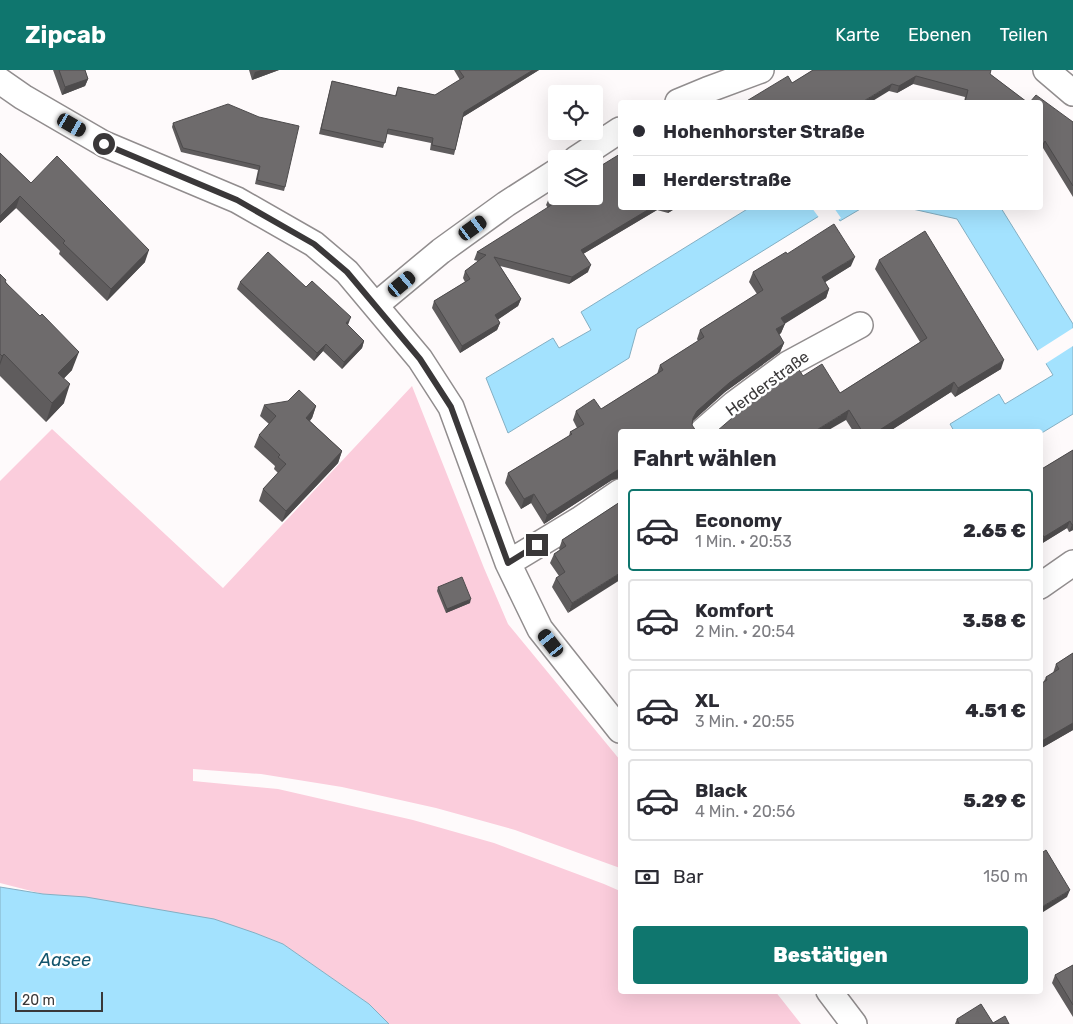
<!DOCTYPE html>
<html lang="de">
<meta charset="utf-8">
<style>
body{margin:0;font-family:Rubik,sans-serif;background:#f7f7f7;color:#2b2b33;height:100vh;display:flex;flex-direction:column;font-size:19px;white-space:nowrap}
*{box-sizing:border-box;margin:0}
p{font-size:16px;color:#7c7c81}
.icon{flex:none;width:28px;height:28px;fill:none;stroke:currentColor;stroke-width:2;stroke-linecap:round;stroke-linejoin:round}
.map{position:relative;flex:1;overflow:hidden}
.sheet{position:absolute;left:618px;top:359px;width:425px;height:565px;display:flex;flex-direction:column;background:#fff;border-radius:5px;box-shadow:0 5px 20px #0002}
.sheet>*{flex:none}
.banner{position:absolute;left:618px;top:30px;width:425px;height:110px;border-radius:5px;box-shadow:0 5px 20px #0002;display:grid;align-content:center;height:110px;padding:0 15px;background:#fff}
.buttons{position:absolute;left:548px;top:15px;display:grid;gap:10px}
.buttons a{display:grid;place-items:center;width:55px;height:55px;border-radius:5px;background:#fff;box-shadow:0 5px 20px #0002;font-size:25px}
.scale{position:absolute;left:15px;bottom:12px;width:88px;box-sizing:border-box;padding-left:5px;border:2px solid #3a3839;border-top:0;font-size:14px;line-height:18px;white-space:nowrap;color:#3a3839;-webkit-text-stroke:4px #fff;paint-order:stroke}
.end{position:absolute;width:22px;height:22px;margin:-11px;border:6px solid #3a3839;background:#fff;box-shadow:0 0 0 2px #fff}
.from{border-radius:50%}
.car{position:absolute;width:15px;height:30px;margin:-15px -8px;border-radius:6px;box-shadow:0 0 4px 1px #0007;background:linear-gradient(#222 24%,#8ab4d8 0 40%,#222 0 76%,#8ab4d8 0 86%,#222 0)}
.banner b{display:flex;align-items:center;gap:18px;height:48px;font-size:19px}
.banner b+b{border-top:1px solid #e1e1e2}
.banner i{width:12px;height:12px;background:#2b2b33}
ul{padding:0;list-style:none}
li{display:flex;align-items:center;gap:15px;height:82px;margin:0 10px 8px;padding:0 5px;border:2px solid #e1e1e2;border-radius:5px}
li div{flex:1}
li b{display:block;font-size:19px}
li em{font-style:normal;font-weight:800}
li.active{border-color:#0f766e}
li>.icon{width:45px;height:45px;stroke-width:1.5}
h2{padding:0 15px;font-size:22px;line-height:60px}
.pay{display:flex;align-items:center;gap:12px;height:55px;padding:0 15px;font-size:19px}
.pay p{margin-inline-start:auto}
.cta{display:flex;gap:10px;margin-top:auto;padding:10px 15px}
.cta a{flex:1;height:58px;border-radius:5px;background:#0f766e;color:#fff;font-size:20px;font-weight:800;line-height:58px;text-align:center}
header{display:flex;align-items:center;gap:30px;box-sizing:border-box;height:70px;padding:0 25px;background:#0f766e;color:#fff}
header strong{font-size:24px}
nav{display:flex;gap:28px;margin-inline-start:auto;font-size:18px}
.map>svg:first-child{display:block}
.green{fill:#fbcddc}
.water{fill:#a3e2fe;stroke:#84afc3}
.pier{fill:#fefafb}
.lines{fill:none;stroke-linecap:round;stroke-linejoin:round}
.minor-casing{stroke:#918d8e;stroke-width:28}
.minor{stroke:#fff;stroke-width:25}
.wall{fill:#5f5c5d}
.shaded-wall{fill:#4d4b4c}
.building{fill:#6e6b6c;stroke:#4d4b4c}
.route{stroke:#3a3839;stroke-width:6}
.labels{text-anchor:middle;stroke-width:5;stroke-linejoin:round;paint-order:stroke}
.street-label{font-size:16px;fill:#3a3839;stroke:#fff}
.water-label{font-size:18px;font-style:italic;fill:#13556d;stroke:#fff}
</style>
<header>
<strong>Zipcab</strong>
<nav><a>Karte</a><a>Ebenen</a><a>Teilen</a></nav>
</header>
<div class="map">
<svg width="1073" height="954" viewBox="0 0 1073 954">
<rect width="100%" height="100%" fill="#fefafb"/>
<path class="green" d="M412,316l72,182 24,56 112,136v108l-105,-38 -79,-22 -94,-21 -81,-13 -68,-5v12l85,8 135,31 81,23 110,41 16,7v100h155l26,33h-413l-19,-20 -86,-60 -28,-11 -212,-39 -43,-11v-402l52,-52 171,159z"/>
<path class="water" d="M749,138h113l-22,13 -8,-13 -195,121 -8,29 -121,75 -22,-55 67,-40 6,10 32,-18 -10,-18z
M908,138h93l72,116v90l-33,20v-3h-86l-4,-7 49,-30 6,10 48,-29 -96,-156z
M0,817l43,7 43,3 128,22 41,14 28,11 86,60 20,20h-389z"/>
<path class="pier" d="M812,138h22l7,10 -3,2 -6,-8 -12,7z
M1073,258v18l-28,18 -8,-13z"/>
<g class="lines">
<defs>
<path id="minor" d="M1046,0l27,23
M0,11l23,16 81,47 133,56 77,44 33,28 73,87 31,48 57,156 32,66 80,101
M678,32l29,-12 54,-20
M576,89l44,-29
M376,235l65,-54 65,-47 50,-32
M703,361l31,-27 54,-40 72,-39
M508,493l71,-43 41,-28
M1040,516l33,-23
M829,921l25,33"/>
</defs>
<use href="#minor" class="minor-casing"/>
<use href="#minor" class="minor"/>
</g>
<path class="wall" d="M53,0h32l3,9 -3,7 -23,9z
M249,0h30l-27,10z
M454,0h85l-76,47 -9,38 -24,-5 1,-7 -44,-9 -4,14 -64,-14 13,-53 63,15 3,-9 37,8 25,-15z
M813,0l177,4 37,28h-63l1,-5 -52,-13 -16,9 -8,-2 -97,-8z
M1040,32l33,20v75l-30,-49z
M259,47l26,70 -1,4 -29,-7 3,-14 -77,-18 -9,-25 1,-4z
M0,83l31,30 114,79 -38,39 -48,-47 1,-3 -44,-43 -16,15z
M549,128l71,10h56l-8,5 -11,-3 -74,44 5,18 -19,12 -69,-18 21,33 -3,7 -20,13 2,4 -3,7 -37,23 -28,-45 2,-7 31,-19 -2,-4 2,-7 13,-10 -4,-1 3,-8 71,-44 -2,-3z
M787,184l64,12 -26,16 4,7 -3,9 -41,25 -4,10 -2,2 5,8 -4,9 -55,40 -31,28 -74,11v47l-8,2 -68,44 -13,-21 -10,6 -16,-26 3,-10 61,-37 1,-4 7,-4 -4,-8 3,-9 25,-2 56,-35 3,-9 38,-24 -1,-2 3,-9 57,-36 -8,-12 4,-10z
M879,190l122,109 -46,28 -4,-5 -61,39h-37l-7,-11 -43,-44 37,17 80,-51 -45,-73z
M0,204l72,96 -8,8v25l-18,19 -46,-46z
M240,212l66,5 58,54 -2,7 -20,21 -19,-18 -9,10 -77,-72z
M264,335l52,1 -4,12 -2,3 32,30 -4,12 -56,59 -23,-21 4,-12 15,-16 -4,-4 1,-3 -21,-19 5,-12 10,-11 -9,-8z
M1073,380v80l-4,2 -2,-4 -26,16 -1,-1v-73z
M620,432l-52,111 -16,-26 4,-9 3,-2 -9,-13 4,-9 6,-4 -1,-1 3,-9z
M438,517l32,16 -24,10 -9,-22z
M1073,583v77l-33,19 4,-68 2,-4 7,-4 3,-9z
M1073,895v52l-21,-34 3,-8z
M957,949l36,4 16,1h-54z"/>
<path class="shaded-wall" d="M261,0h18l-27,10 3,-8z
M533,0h6l-76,47 1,-5z
M916,6l-3,8 -16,9 2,-7z
M88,9l-3,7 -23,9 3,-8z
M892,14l-3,7 -18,11h-9z
M1045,71l-2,7 -3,4v-3z
M20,126l-4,12 -16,15v-7z
M651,138h6v2l-79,47 3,-7z
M669,138h7l-8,5z
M149,180l-4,12 -38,39 4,-12z
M855,187l-4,9 -32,20 3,-9z
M591,195l-3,7 -19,12 3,-7z
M829,219l-3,9 -48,30 3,-10z
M521,229l-3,7 -25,17 2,-8z
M351,247l-3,8 -5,5 3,-7z
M500,253l-3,7 -37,23 2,-7z
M785,254l-4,9 -9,6 4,-10z
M364,271l-2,7 -20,21 2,-7z
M784,273l-4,9 -55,40 -31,28 -5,7 4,-9 4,-7 32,-28z
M326,274l-3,7 -9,10 3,-8z
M79,282l-7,18 -21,22 7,-19z
M4,284l-4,11v-3l2,-6z
M1004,290l-3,9 -46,28 3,-9z
M954,312l-3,10 -61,39h-12z
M70,314l-6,19 -18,19 6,-19z
M316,336l-4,12 -10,11 4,-11z
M849,340l-3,10 -19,11h-12z
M342,381l-4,12 -56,59 4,-11z
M620,399l-1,9 -7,2 -68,44 3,-9 69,-44z
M534,424l-3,9 -10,6 3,-10z
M1070,451l-3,7 -26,16 3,-7z
M1073,454v6l-4,2 3,-7z
M620,503v7l-52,33 4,-10z
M471,529l-1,4 -24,10 1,-4z
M1073,653v7l-33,19v-7z
M1070,820l-3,7 -27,17v-6z"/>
<path class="building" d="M59,0h26l3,9 -23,8z
M459,0h74l-69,42 -9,38 -23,-5 1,-7 -45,-9 -3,14 -64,-14 11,-48 64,15 2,-9 37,8 29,-18z
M813,0h178l-1,4 37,28h-62l3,-12 -52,-14 -17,10 -7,-2 -30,18h-117l43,-26 4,7z
M1036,25l37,27v64l-28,-45 -5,8v-47h-10z
M228,34l31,13 40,9 -14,61 -28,-7 3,-14 -77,-18 -10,-25z
M0,83l31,30 26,-27 92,94 -38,39 -48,-46 2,-2 -45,-45 -20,20z
M620,84v54h31l-70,42 10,15 -19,12 -78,-20 27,42 -26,16 5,8 -38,23 -28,-45 36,-22 -5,-8 21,-16 -9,-3 76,-48 -4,-6 7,-4v2h38v-26z
M834,154l21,33 -33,20 7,12 -48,29 4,6 -9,5 8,14 -55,40 -32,28 -4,7 -1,7 4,6h-76v38l-4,2 -69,44 -13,-21 -10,5 -16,-26 64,-39 -2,-2 14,-8 -8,-13 18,-12 7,10 62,-39 -3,-5 44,-28 -4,-7 63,-40 -10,-18 33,-20 1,2z
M925,161l79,129 -46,28 -4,-6 -76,49h-16l-13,-21 -34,21h-98l29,-25 52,-38 5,8 19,-12 18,29 87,-55 -48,-78z
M268,182l38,35 6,-6 39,36 -5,6 18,18 -20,21 -18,-18 -9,9 -77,-71z
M0,204l6,6 -1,2 35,34 2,-2 37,38 -21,21 12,11 -18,19 -48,-49 -2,2 -2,-2z
M299,320l17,16 -10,12 36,33 -56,60 -23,-22 23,-25 -8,-7 2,-2 -21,-20 17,-19 -12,-11 24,-4z
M1073,380v74l-1,1 -2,-4 -26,16 -2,-3 -2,1v-65z
M620,432v71l-48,30 -16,-25 9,-6 -11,-18 12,-8 -4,-6z
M462,507l9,22 -24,10 -9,-22z
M1073,583v70l-33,19v-58l7,-4 -1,-3 13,-8 -3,-5z
M1046,780l24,40 -30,18v-54z
M1073,895v40l-18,-30z
M981,934l12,19 12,-7 4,8h-50l-2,-5z"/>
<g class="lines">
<path class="route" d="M104,74l133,56 77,44 33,28 73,87 31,48 57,156 29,-18"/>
</g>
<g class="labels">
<g class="street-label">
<text transform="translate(767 313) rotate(-36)" y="6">Herderstraße</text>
</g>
<g class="water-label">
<text x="65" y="896">Aasee</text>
</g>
</g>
</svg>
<div class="buttons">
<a><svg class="icon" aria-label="locate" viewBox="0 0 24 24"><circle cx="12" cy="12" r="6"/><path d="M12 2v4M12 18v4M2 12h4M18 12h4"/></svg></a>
<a><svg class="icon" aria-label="layers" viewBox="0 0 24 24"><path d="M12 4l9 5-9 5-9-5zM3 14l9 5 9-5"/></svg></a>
</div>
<div class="scale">20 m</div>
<i class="end from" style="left:104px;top:74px"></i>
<i class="end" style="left:537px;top:475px"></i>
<i class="car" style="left:72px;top:55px;rotate:120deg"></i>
<i class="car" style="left:473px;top:158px;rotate:54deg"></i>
<i class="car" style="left:402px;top:214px;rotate:50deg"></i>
<i class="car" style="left:551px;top:573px;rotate:322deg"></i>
<div class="banner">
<b><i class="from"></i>Hohenhorster Straße</b>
<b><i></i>Herderstraße</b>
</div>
<section class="sheet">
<h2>Fahrt wählen</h2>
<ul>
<li class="active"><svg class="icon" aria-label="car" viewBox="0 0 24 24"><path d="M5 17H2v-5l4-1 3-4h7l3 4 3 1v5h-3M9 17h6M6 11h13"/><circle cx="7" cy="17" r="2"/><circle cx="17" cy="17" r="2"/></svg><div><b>Economy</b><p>1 Min. · 20:53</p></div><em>2.65 €</em></li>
<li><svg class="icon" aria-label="car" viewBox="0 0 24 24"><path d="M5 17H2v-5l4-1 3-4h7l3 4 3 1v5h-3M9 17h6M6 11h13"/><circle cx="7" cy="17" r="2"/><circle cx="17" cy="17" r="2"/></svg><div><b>Komfort</b><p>2 Min. · 20:54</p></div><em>3.58 €</em></li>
<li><svg class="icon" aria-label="car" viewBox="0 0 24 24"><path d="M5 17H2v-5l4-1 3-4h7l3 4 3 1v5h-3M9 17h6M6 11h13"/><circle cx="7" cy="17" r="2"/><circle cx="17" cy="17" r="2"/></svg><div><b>XL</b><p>3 Min. · 20:55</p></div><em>4.51 €</em></li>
<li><svg class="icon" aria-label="car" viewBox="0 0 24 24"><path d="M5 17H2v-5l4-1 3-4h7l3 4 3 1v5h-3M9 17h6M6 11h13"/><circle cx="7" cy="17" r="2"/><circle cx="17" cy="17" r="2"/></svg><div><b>Black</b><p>4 Min. · 20:56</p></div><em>5.29 €</em></li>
</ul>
<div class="pay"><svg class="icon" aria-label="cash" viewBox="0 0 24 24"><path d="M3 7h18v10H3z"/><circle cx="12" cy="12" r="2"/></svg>Bar<p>150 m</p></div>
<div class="cta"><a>Bestätigen</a></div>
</section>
</div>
